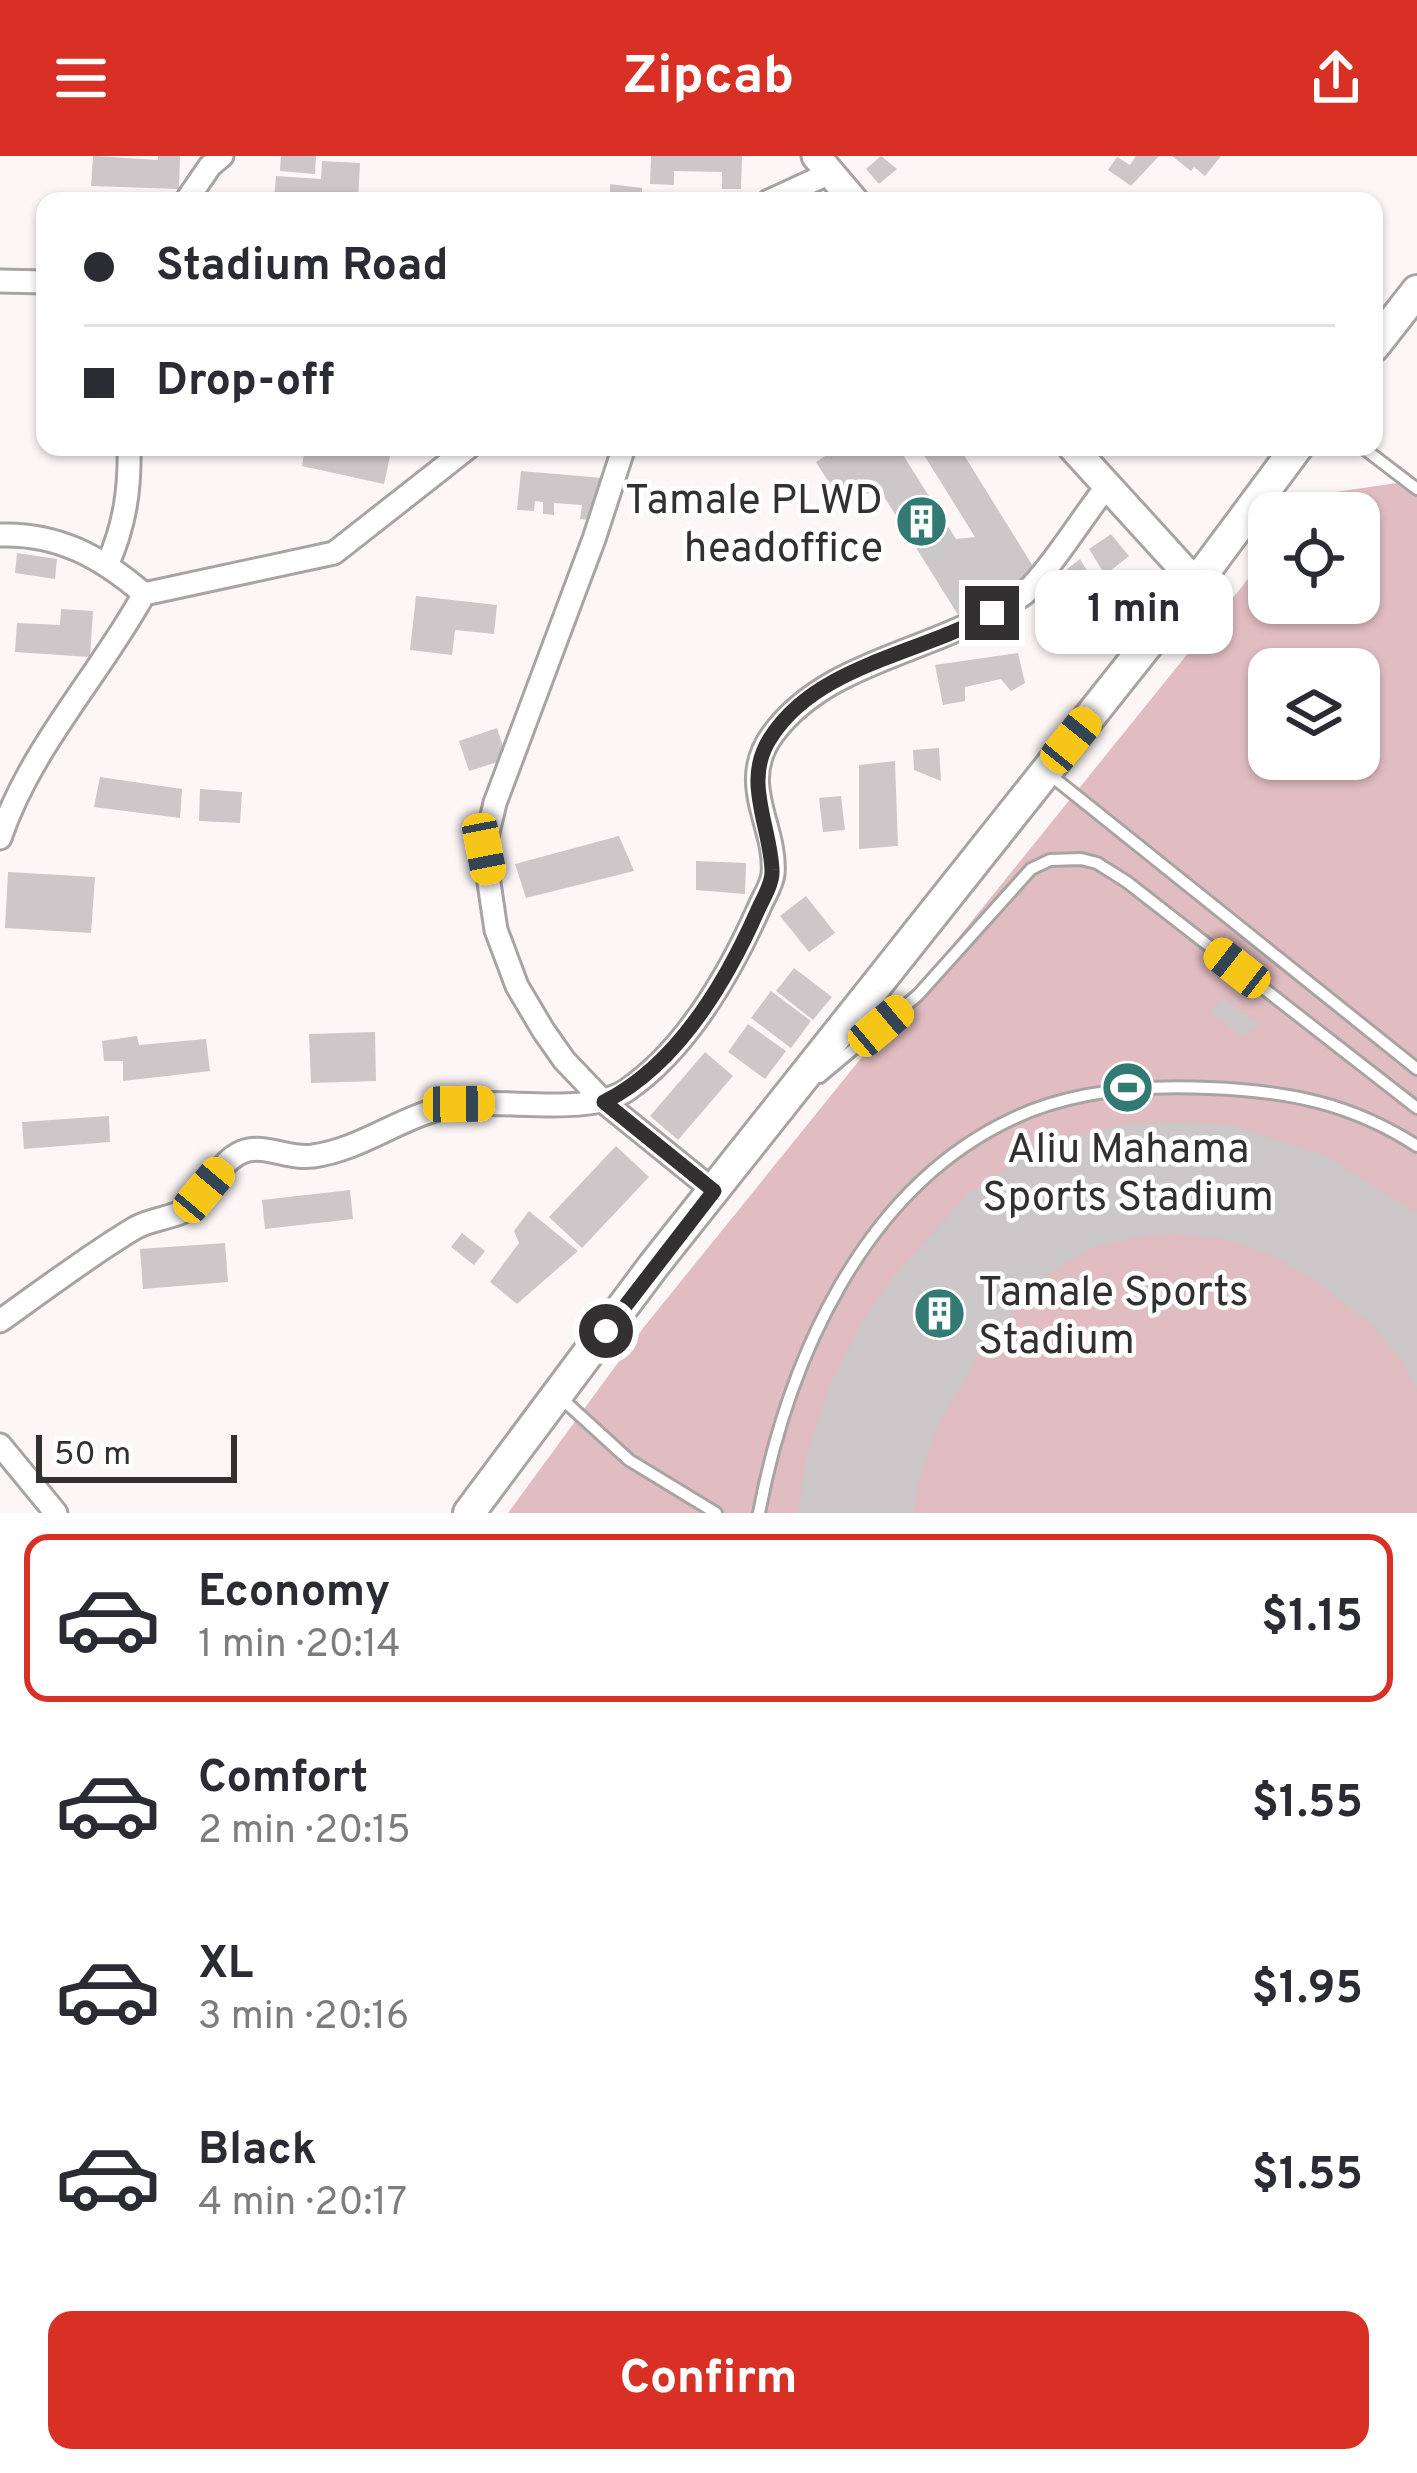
<!DOCTYPE html>
<meta charset="utf-8">
<style>
body{margin:0;font-family:Overpass,sans-serif;background:#f7f7f7;color:#2b2b33;height:100vh;display:flex;flex-direction:column;font-size:45px;white-space:nowrap}
*{box-sizing:border-box;margin:0}
p{font-size:39px;color:#7c7c81}
.icon{flex:none;width:66px;height:66px;fill:none;stroke:currentColor;stroke-width:2;stroke-linecap:round;stroke-linejoin:round}
.map{position:relative;height:1357px;overflow:hidden}
.panel{display:flex;flex-direction:column;background:#fff;flex:1}
.panel>*{flex:none}
.hud{position:absolute;left:36px;top:36px;width:1347px;height:264px;border-radius:24px;box-shadow:0 3px 9px #0004;display:grid;align-content:center;height:264px;padding:0 48px;background:#fff}
.fabs{position:absolute;left:1248px;top:336px;display:grid;gap:24px}
.fabs a{display:grid;place-items:center;width:132px;height:132px;border-radius:24px;background:#fff;box-shadow:0 3px 9px #0004;font-size:60px}
.scale{position:absolute;left:36px;bottom:30px;width:201px;box-sizing:border-box;padding-left:12px;border:6px solid #323030;border-top:0;font-size:33px;line-height:42px;white-space:nowrap;color:#323030;-webkit-text-stroke:9px #fff;paint-order:stroke}
.end{position:absolute;width:54px;height:54px;margin:-27px;border:15px solid #323030;background:#fff;box-shadow:0 0 0 6px #fff}
.from{border-radius:50%}
.bubble{position:absolute;height:84px;border-radius:24px;background:#fff;box-shadow:0 3px 9px #0004;font-size:39px;font-weight:700;line-height:84px;text-align:center}
.car{position:absolute;width:36px;height:72px;margin:-36px -18px;border-radius:15px;box-shadow:0 0 9px 3px #0007;background:linear-gradient(#f5c518 24%,#345 0 40%,#f5c518 0 76%,#345 0 86%,#f5c518 0)}
.hud b{display:flex;align-items:center;gap:42px;height:114px;font-size:45px}
.hud b+b{border-top:3px solid #e1e1e2}
.hud i{width:30px;height:30px;background:#2b2b33}
ul{padding:21px 0 0;list-style:none}
li{display:flex;align-items:center;gap:36px;height:168px;margin:0 24px 18px;padding:0 24px;border:6px solid transparent;border-radius:24px}
li div{flex:1}
li b{display:block;font-size:45px}
li em{font-style:normal;font-weight:700}
li.active{border-color:#d93025}
li>.icon{width:108px;height:108px;stroke-width:1.5}
.cta{display:flex;gap:24px;margin-top:auto;padding:24px 48px}
.cta a{flex:1;height:138px;border-radius:24px;background:#d93025;color:#fff;font-size:48px;font-weight:700;line-height:138px;text-align:center}
header{display:flex;justify-content:space-between;align-items:center;height:156px;padding:0 48px;background:#d93025;color:#fff;font-size:54px;font-weight:700}
.map>svg:first-child{display:block}
.green{fill:#e1bdc2;fill-rule:evenodd}
.building{fill:#ccc7c8}
.lines{fill:none;stroke-linecap:round;stroke-linejoin:round}
.service-casing{stroke:#a9a4a4;stroke-width:16}
.minor-casing{stroke:#a9a4a4;stroke-width:27}
.tertiary-casing{stroke:#a9a4a4;stroke-width:33}
.secondary-casing{stroke:#a9a4a4;stroke-width:36}
.service{stroke:#fff;stroke-width:10}
.minor{stroke:#fff;stroke-width:21}
.tertiary{stroke:#fff;stroke-width:27}
.secondary{stroke:#fff;stroke-width:30}
.route{stroke:#323030;stroke-width:15}
.labels{text-anchor:middle;stroke-width:9;stroke-linejoin:round;paint-order:stroke}
.poi-label{font-size:42px;fill:#323030;stroke:#fff;text-anchor:end}
</style>
<header><svg class="icon" aria-label="menu" viewBox="0 0 24 24"><path d="M4 6h16M4 12h16M4 18h16"/></svg>Zipcab<svg class="icon" aria-label="share" viewBox="0 0 24 24"><path d="M12 15V3M7 8l5-5 5 5M5 13v7h14v-7"/></svg></header>
<div class="map">
<svg width="1417" height="1357" viewBox="0 0 1417 1357">
<rect width="100%" height="100%" fill="#fcf6f7"/>
<path class="green" d="M1417,324v1033h-909l136,-186 625,-774v50h90v-90h-59l15,-18zM1269,513h90v90h-90z"/>
<path class="building" d="M93,0l65,4v-4h22l-1,33 -88,-3z
M281,0h35l-1,18 -35,-3z
M651,0h91l-1,33h-19v-17l-48,-1v14l-24,-1z
M881,0l16,13 -18,15 -13,-15z
M1136,0h23l-28,30 -23,-16 9,-13 13,8z
M1172,0h49l-16,20 -11,-9 -3,4z
M322,5l38,2 -2,38 -84,-1 2,-24 45,3z
M610,28l32,4v13h-32z
M294,291h57l20,5 1,-5h20l-8,37 -82,-18 2,-12 -11,-2z
M839,291h59l58,92 19,-2 -56,-90h40l77,124 -76,47 -82,-131 -33,21 -29,-46z
M521,315l82,7 -4,43 -19,-2 2,-14 -28,-2v12l-11,-1v-12l-8,-1 -1,10 -17,-1z
M1111,378l18,22 -24,19 -16,-26z
M17,397l40,6 -2,20 -40,-6z
M1080,403l15,25 -48,32 -14,-20z
M416,440l81,9 -3,29 -39,-4 -3,25 -42,-5z
M61,453l32,2 -3,46 -75,-5 2,-29 43,2z
M1018,497l7,30 -14,8 -10,-12 -36,8v14l-22,4 -8,-40z
M497,572l10,31 -38,12 -10,-30z
M939,592l2,33 -27,-11 -1,-20z
M895,605l3,85 -39,3v-84z
M100,621l82,12 -2,29 -86,-11z
M200,633l42,3 -2,31 -41,-2z
M841,640l4,34 -22,2 -4,-34z
M619,680l15,35 -108,27 -11,-34z
M696,705l50,2 -1,31 -49,-4z
M8,716l87,5 -4,56 -86,-5z
M806,740l29,37 -26,19 -29,-36z
M794,812l38,29 -19,23 -37,-29z
M771,835l40,30 -20,27 -40,-30z
M1222,842l38,26 -18,13 -32,-26z
M748,868l38,27 -21,28 -37,-27z
M375,876l1,49 -65,2 -2,-49z
M137,880l2,9 67,-6 4,32 -87,10v-20h-19l-2,-20z
M705,896l28,24 -55,64 -28,-24z
M109,960l1,26 -86,7 -2,-27z
M1185,966l46,3 95,31 91,58v177l-15,-31 -34,-38 -52,-41 -46,-27 -46,-15 -52,-6 -46,6 -38,11 -39,24 -65,72 -47,81 -19,54 -5,32h-115l9,-58 24,-72 30,-59 31,-46 75,-83 79,-51 80,-20z
M616,990l33,31 -67,71 -33,-31z
M350,1034l3,29 -88,10 -3,-29z
M529,1055l49,40 -61,53 -27,-22 29,-39 -5,-12z
M462,1077l23,18 -11,14 -23,-18z
M225,1087l3,39 -85,7 -3,-40z"/>
<g class="lines">
<defs>
<path id="service" d="M1362,291l55,42
M1049,618l368,295
M820,921l98,-82 113,-126 19,-9 31,-1 16,4 30,19 290,226
M561,1242l68,62 87,53
M759,1357c29,-153 104,-324 253,-394 60,-29 132,-34 197,-31 78,3 142,15 208,58"/>
<path id="minor" d="M186,45l24,-35 12,-10
M769,45l61,-28
M0,125l45,1
M624,291l-30,92 -99,264 -11,46 12,81 21,56 26,44 21,30 40,42 110,89
M0,379c58,-2 101,22 144,59
M108,407c17,-39 22,-74 21,-116
M0,682c31,-91 98,-161 144,-244l190,-41 135,-106
M0,1165c44,-31 88,-65 135,-93 17,-10 43,-10 59,-23 17,-14 24,-43 48,-53 22,-9 48,8 71,4 52,-7 92,-44 145,-51 47,-7 130,12 169,-15 61,-42 103,-117 132,-182 4,-10 13,-23 14,-34 4,-49 -37,-90 0,-140 52,-70 148,-80 219,-122 10,-6 23,-11 32,-18 25,-23 60,-79 83,-108
M0,1289l56,68"/>
<path id="tertiary" d="M816,0l38,45
M1072,291l124,136"/>
<path id="secondary" d="M1374,190l43,-55
M469,1357l185,-248 542,-682 101,-136"/>
</defs>
<use href="#service" class="service-casing"/>
<use href="#minor" class="minor-casing"/>
<use href="#tertiary" class="tertiary-casing"/>
<use href="#secondary" class="secondary-casing"/>
<use href="#service" class="service"/>
<use href="#minor" class="minor"/>
<use href="#tertiary" class="tertiary"/>
<use href="#secondary" class="secondary"/>
</g>
<g class="lines">
<path class="route" d="M606,1175l108,-140 -110,-89c72,-36 121,-118 153,-190 5,-12 16,-28 15,-42 -2,-46 -30,-90 -1,-133 47,-73 151,-83 221,-124"/>
</g>
<defs>
<symbol id="building-disc" viewBox="-11 -11 22 22"><circle r="9.5" fill="#327a73" stroke="#fff"/><path d="M-4-6H4V6H1V3H-1V6H-4ZM-2.5-4.3h1.7v1.8h-1.7ZM.8-4.3h1.7v1.8H.8ZM-2.5-1h1.7V.8h-1.7ZM.8-1h1.7V.8H.8Z" fill="#fff"/></symbol>
<symbol id="stadium-disc" viewBox="-11 -11 22 22"><circle r="9.5" fill="#327a73" stroke="#fff"/><path d="M0-5a6.5 5 0 1 0 0 10a6.5 5 0 1 0 0-10ZM-3.5-1.8h7v3.6h-7Z" fill="#fff"/></symbol>
</defs>
<g fill-rule="evenodd">
<use href="#building-disc" x="892" y="336" width="59" height="59"/>
<use href="#stadium-disc" x="1098" y="902" width="59" height="59"/>
<use href="#building-disc" x="910" y="1128" width="59" height="59"/>
</g>
<g class="labels">
<g class="poi-label">
<text x="883" y="357">Tamale PLWD<tspan x="883" dy="48">headoffice</tspan></text>
<text x="1128" y="1006" text-anchor="middle">Aliu Mahama<tspan x="1128" dy="48">Sports Stadium</tspan></text>
<text x="978" y="1149" text-anchor="start">Tamale Sports<tspan x="978" dy="48">Stadium</tspan></text>
</g>
</g>
</svg>
<div class="fabs">
<a><svg class="icon" aria-label="locate" viewBox="0 0 24 24"><circle cx="12" cy="12" r="6"/><path d="M12 2v4M12 18v4M2 12h4M18 12h4"/></svg></a>
<a><svg class="icon" aria-label="layers" viewBox="0 0 24 24"><path d="M12 4l9 5-9 5-9-5zM3 14l9 5 9-5"/></svg></a>
</div>
<div class="scale">50 m</div>
<i class="end from" style="left:606px;top:1175px"></i>
<i class="end" style="left:992px;top:457px"></i>
<div class="bubble" style="left:1035px;top:414px;width:198px">1 min</div>
<i class="car" style="left:1071px;top:584px;rotate:39deg"></i>
<i class="car" style="left:484px;top:693px;rotate:169deg"></i>
<i class="car" style="left:1237px;top:812px;rotate:308deg"></i>
<i class="car" style="left:881px;top:870px;rotate:50deg"></i>
<i class="car" style="left:459px;top:948px;rotate:89deg"></i>
<i class="car" style="left:204px;top:1034px;rotate:40deg"></i>
<div class="hud">
<b><i class="from"></i>Stadium Road</b>
<b><i></i>Drop-off</b>
</div>
</div>
<section class="panel">
<ul>
<li class="active"><svg class="icon" aria-label="car" viewBox="0 0 24 24"><path d="M5 17H2v-5l4-1 3-4h7l3 4 3 1v5h-3M9 17h6M6 11h13"/><circle cx="7" cy="17" r="2"/><circle cx="17" cy="17" r="2"/></svg><div><b>Economy</b><p>1 min · 20:14</p></div><em>$1.15</em></li>
<li><svg class="icon" aria-label="car" viewBox="0 0 24 24"><path d="M5 17H2v-5l4-1 3-4h7l3 4 3 1v5h-3M9 17h6M6 11h13"/><circle cx="7" cy="17" r="2"/><circle cx="17" cy="17" r="2"/></svg><div><b>Comfort</b><p>2 min · 20:15</p></div><em>$1.55</em></li>
<li><svg class="icon" aria-label="car" viewBox="0 0 24 24"><path d="M5 17H2v-5l4-1 3-4h7l3 4 3 1v5h-3M9 17h6M6 11h13"/><circle cx="7" cy="17" r="2"/><circle cx="17" cy="17" r="2"/></svg><div><b>XL</b><p>3 min · 20:16</p></div><em>$1.95</em></li>
<li><svg class="icon" aria-label="car" viewBox="0 0 24 24"><path d="M5 17H2v-5l4-1 3-4h7l3 4 3 1v5h-3M9 17h6M6 11h13"/><circle cx="7" cy="17" r="2"/><circle cx="17" cy="17" r="2"/></svg><div><b>Black</b><p>4 min · 20:17</p></div><em>$1.55</em></li>
</ul>
<div class="cta"><a>Confirm</a></div>
</section>
